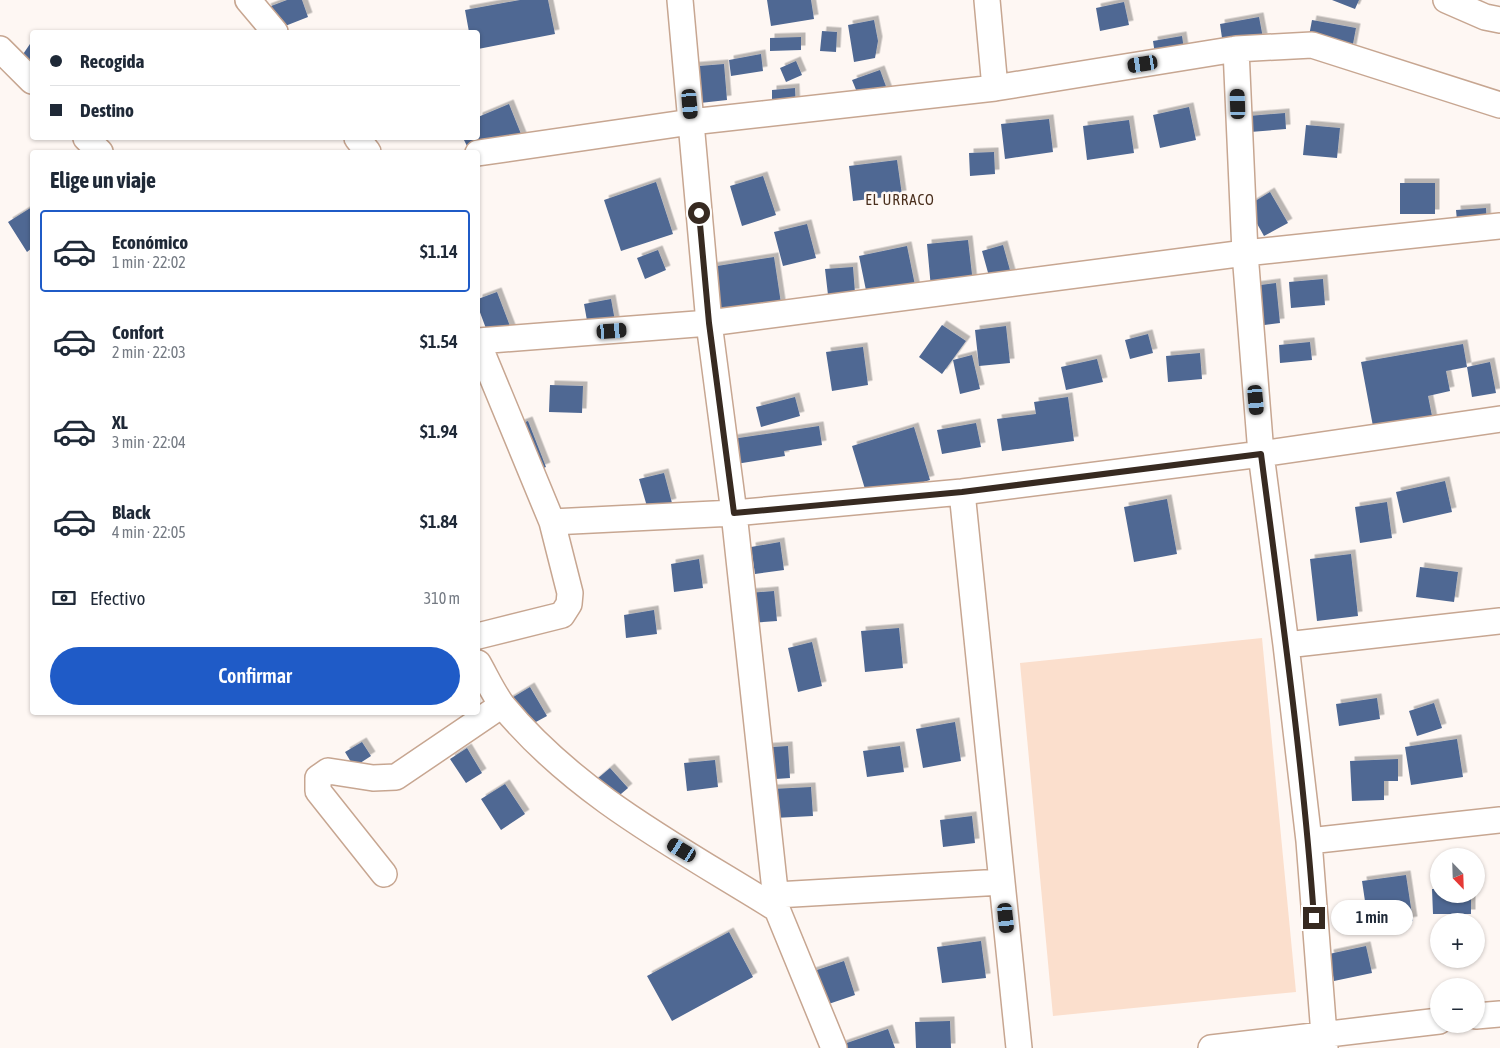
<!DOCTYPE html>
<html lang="es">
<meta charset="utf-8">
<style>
body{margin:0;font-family:"Asap Condensed",sans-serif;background:#f2f2f3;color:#1f2937;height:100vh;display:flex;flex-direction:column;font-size:19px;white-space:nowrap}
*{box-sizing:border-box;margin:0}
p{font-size:16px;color:#747a83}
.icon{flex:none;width:28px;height:28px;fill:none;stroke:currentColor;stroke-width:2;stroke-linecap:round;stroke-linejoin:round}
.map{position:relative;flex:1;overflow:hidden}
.side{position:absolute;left:30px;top:150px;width:450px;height:565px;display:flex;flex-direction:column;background:#fff;border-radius:5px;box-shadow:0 1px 4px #0004}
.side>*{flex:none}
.hud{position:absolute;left:30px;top:30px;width:450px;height:110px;border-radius:5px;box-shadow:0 1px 4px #0004;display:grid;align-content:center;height:110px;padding:0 20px;background:#fff}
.needle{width:32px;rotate:157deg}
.tools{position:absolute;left:1430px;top:848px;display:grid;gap:10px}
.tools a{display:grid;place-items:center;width:55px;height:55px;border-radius:50%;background:#fff;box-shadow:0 1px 4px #0004;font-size:25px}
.end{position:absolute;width:22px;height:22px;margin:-11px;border:6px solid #372a21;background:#fff;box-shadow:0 0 0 2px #fff}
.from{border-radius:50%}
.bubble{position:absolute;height:35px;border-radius:18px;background:#fff;box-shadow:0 1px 4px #0004;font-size:16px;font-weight:600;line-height:35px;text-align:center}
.car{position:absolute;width:15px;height:30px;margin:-15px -8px;border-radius:6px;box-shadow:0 0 4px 1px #0007;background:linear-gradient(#222 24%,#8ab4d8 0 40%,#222 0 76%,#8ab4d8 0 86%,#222 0)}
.hud b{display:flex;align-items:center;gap:18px;height:48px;font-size:19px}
.hud b+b{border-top:1px solid #e0e1e3}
.hud i{width:12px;height:12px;background:#1f2937}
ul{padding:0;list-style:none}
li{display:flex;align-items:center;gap:15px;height:82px;margin:0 10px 8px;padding:0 10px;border:2px solid transparent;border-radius:5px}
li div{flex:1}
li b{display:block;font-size:19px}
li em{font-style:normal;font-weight:600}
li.on{border-color:#1f5bc7}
li>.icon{width:45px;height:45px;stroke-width:1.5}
h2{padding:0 20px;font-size:22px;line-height:60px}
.pay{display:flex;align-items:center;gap:12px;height:55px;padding:0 20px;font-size:19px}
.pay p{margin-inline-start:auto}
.button{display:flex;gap:10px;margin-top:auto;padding:10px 20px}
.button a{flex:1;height:58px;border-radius:30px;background:#1f5bc7;color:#fff;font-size:20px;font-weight:600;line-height:58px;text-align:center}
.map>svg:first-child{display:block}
.green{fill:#fbdfcd}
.building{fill:#4f6893;filter:url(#shadow)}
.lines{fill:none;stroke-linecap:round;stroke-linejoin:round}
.street-casing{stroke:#c7a691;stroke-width:28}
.street{stroke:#fff;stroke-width:25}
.route{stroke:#372a21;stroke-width:6}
.labels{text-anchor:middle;stroke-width:5;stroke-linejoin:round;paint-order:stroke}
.neighbourhood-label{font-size:15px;letter-spacing:1px;fill:#4a2f1d;stroke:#fef7f3}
</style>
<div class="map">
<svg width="1500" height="1048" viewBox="0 0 1500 1048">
<defs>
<filter id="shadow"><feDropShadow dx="4.5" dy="-4.5" stdDeviation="0" flood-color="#0004"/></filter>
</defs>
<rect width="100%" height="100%" fill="#fef7f3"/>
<path class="green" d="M1262,638l34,354 -243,24 -33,-353z"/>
<path class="building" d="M287,0h15l6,17 -33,13 -9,-22z
M520,0h28l7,34 -77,15v-17h-9l-4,-22z
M767,0h44l3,19 -43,7z
M1332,0h27l-4,9z
M1124,2l5,23 -29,6 -4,-23z
M1259,17l4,21 -40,7 -3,-21z
M874,20l4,21 -3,17 -21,4 -6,-37z
M1312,20l44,8 -4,21 -44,-8z
M822,31l15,1 -1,20 -16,-1z
M1182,36l5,33 -29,5 -5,-33z
M801,37v13l-31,1v-13z
M32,41v37l-17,-12z
M761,54l2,17 -32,5 -2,-16z
M796,61l6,14 -16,7 -6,-14z
M724,64l3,36 -36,4 -4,-37z
M880,70l8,22 -27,10 -9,-22z
M795,88l1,24 -24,1v-23z
M509,104l16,40 -55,8 -7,-14h15v-21z
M1189,107l7,33 -36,8 -7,-33z
M1285,113l1,16 -48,4 -1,-16z
M1049,119l4,33 -48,7 -4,-35z
M1129,120l5,33 -47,7 -4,-34z
M1306,125l34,3 -3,30 -34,-3z
M994,152l1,22 -25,2 -1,-23z
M897,160l5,35 -49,6 -4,-35z
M763,176l13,39 -34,11 -12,-40z
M656,182l17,52 -52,17 -17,-51z
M1400,183h35v31h-35z
M1270,192l18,31 -24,13 -17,-30z
M32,207v41l-5,4 -19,-30z
M1486,208l1,20 -29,3 -2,-21z
M807,224l9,34 -33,8 -9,-34z
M968,240l5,43 -42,5 -4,-44z
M1003,245l10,36 -21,6 -10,-36z
M907,246l10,49 -48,10 -10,-49z
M658,250l8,20 -21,9 -8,-21z
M774,257l8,53 -63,10 -8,-53z
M853,267l2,26 -27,2 -3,-26z
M1323,279l2,26 -34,3 -2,-26z
M1276,283l4,40 -23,3 -4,-40z
M497,292l16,42 -22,8 -13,-35v-8z
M611,299l6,33 -27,5 -6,-33z
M942,325l24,16 -24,33 -23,-17z
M1006,326l4,37 -31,3 -4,-36z
M1148,334l5,19 -23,6 -5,-19z
M1310,342l2,18 -32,3 -1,-18z
M1463,344l4,23 -21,4 4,20 -22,5 6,30 -59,11 -14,-75z
M863,347l5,38 -36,6 -6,-39z
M1200,353l2,26 -34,3 -2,-26z
M972,355l8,34 -20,5 -7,-34z
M1097,359l6,23 -37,8 -5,-23z
M1490,362l6,31 -24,4 -5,-30z
M550,385l33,1 -1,27 -33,-1z
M795,397l5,19 -39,11 -5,-20z
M1068,397l6,44 -72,10 -5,-32 39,-5 -2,-12z
M528,421l18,46 -20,8 -17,-47z
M976,423l5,24 -39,7 -5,-24z
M819,426l3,19 -38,6 1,5 -49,8 -4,-25z
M914,427l16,53 -62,19 -16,-53z
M664,473l8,30 -24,7 -9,-31z
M1445,481l7,31 -49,11 -7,-31z
M1167,499l10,55 -43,8 -10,-55z
M1387,502l5,36 -32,5 -5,-36z
M780,542l4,28 -29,4 -4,-27z
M1351,554l7,62 -41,5 -7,-62z
M699,559l4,29 -29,4 -3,-28z
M1420,567l38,5 -4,30 -38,-5z
M774,591l3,30 -26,2 -3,-30z
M654,610l3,24 -31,4 -2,-23z
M899,628l4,40 -38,4 -4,-41z
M812,642l10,44 -24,6 -10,-44z
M530,687l17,29 -26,14 -16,-28z
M1377,698l3,21 -41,7 -3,-22z
M1434,703l8,25 -25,8 -8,-25z
M955,722l6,39 -38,7 -7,-39z
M1457,739l6,38 -52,8 -6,-38z
M362,742l9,14 -17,11 -9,-15z
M788,746l2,32 -29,2 -3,-32z
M900,746l4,26 -37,5 -4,-26z
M467,748l15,25 -16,10 -16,-24z
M1398,759v22h-14v19l-32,1 -2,-40z
M715,760l3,27 -31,4 -3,-28z
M610,768l18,20 -26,22 -18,-20z
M505,784l20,30 -24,16 -20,-31z
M811,787l2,29 -39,2 -2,-29z
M972,816l3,27 -32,4 -3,-27z
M1406,875l7,46 -44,7 -7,-47z
M1432,889h7v5h32v20h-38z
M729,932l24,45 -81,44 -25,-45z
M981,941l5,37 -44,5 -5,-36z
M1366,946l6,27 -38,8 -5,-27z
M844,961l11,34 -44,15 -12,-34z
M950,1021l1,27h-35l-1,-26z
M888,1029l7,19h-63z"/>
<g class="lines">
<defs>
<path id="street" d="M248,0l27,32
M680,0l29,323 25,190 43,396 57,139
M987,0l8,88
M1446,0l39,17 15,3
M0,49l32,32
M1236,49l9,204 16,201 25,191 23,196 16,207
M86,138l14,14
M357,138l11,14
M478,153l213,-31 304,-34 241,-39 76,-4 188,60
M478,341l231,-18 536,-70 255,-27
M478,343l74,179 182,-9 228,-21 299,-38 239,-35
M962,492l57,556
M478,636l84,-21 7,-11 1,-11 -18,-71
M1286,645l214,-24
M478,663c8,14 15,30 25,43 73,89 178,143 274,203
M1309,841l191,-21
M384,874l-66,-83v-13l10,-7 45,7 23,-1 106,-72
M776,895l226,-13
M1476,1016l24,-2
M1211,1048l228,-27"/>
</defs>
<use href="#street" class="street-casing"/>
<use href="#street" class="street"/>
</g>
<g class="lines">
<path class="route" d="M699,213l10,110 25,190 228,-21 299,-38c20,154 42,309 53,464"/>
</g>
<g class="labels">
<g class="neighbourhood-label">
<text x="900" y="205">EL URRACO</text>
</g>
</g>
</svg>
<div class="tools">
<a><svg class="needle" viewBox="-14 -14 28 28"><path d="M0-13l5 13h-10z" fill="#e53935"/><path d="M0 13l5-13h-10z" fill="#747a83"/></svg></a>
<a>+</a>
<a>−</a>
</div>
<i class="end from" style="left:699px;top:213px"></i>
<i class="end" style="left:1314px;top:918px"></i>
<div class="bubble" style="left:1331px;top:900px;width:82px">1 min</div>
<i class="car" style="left:1143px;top:64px;rotate:261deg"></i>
<i class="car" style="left:690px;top:104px;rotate:175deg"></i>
<i class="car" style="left:1238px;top:104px;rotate:358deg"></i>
<i class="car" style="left:612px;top:331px;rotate:86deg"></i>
<i class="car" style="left:1256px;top:400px;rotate:175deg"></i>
<i class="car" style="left:682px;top:850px;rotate:301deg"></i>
<i class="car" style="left:1006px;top:918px;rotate:174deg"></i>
<div class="hud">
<b><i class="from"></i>Recogida</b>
<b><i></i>Destino</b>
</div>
<section class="side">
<h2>Elige un viaje</h2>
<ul>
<li class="on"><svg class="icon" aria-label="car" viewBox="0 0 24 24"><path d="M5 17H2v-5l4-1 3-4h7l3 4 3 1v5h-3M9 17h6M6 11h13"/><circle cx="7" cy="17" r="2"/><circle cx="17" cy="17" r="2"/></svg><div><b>Económico</b><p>1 min · 22:02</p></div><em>$1.14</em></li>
<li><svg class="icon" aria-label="car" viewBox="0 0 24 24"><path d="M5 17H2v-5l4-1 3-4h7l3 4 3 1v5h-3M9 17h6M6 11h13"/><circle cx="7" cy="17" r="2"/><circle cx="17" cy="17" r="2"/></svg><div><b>Confort</b><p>2 min · 22:03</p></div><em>$1.54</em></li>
<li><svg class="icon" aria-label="car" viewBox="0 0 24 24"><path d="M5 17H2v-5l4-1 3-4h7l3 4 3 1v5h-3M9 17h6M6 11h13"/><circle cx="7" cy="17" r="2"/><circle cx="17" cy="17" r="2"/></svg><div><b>XL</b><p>3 min · 22:04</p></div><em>$1.94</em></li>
<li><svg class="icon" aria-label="car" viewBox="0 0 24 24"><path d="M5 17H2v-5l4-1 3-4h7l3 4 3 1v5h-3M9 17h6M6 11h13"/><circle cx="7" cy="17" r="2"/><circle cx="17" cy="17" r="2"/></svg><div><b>Black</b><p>4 min · 22:05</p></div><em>$1.84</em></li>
</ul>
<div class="pay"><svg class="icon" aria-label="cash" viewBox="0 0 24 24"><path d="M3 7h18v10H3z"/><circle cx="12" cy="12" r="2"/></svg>Efectivo<p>310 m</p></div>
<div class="button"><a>Confirmar</a></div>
</section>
</div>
